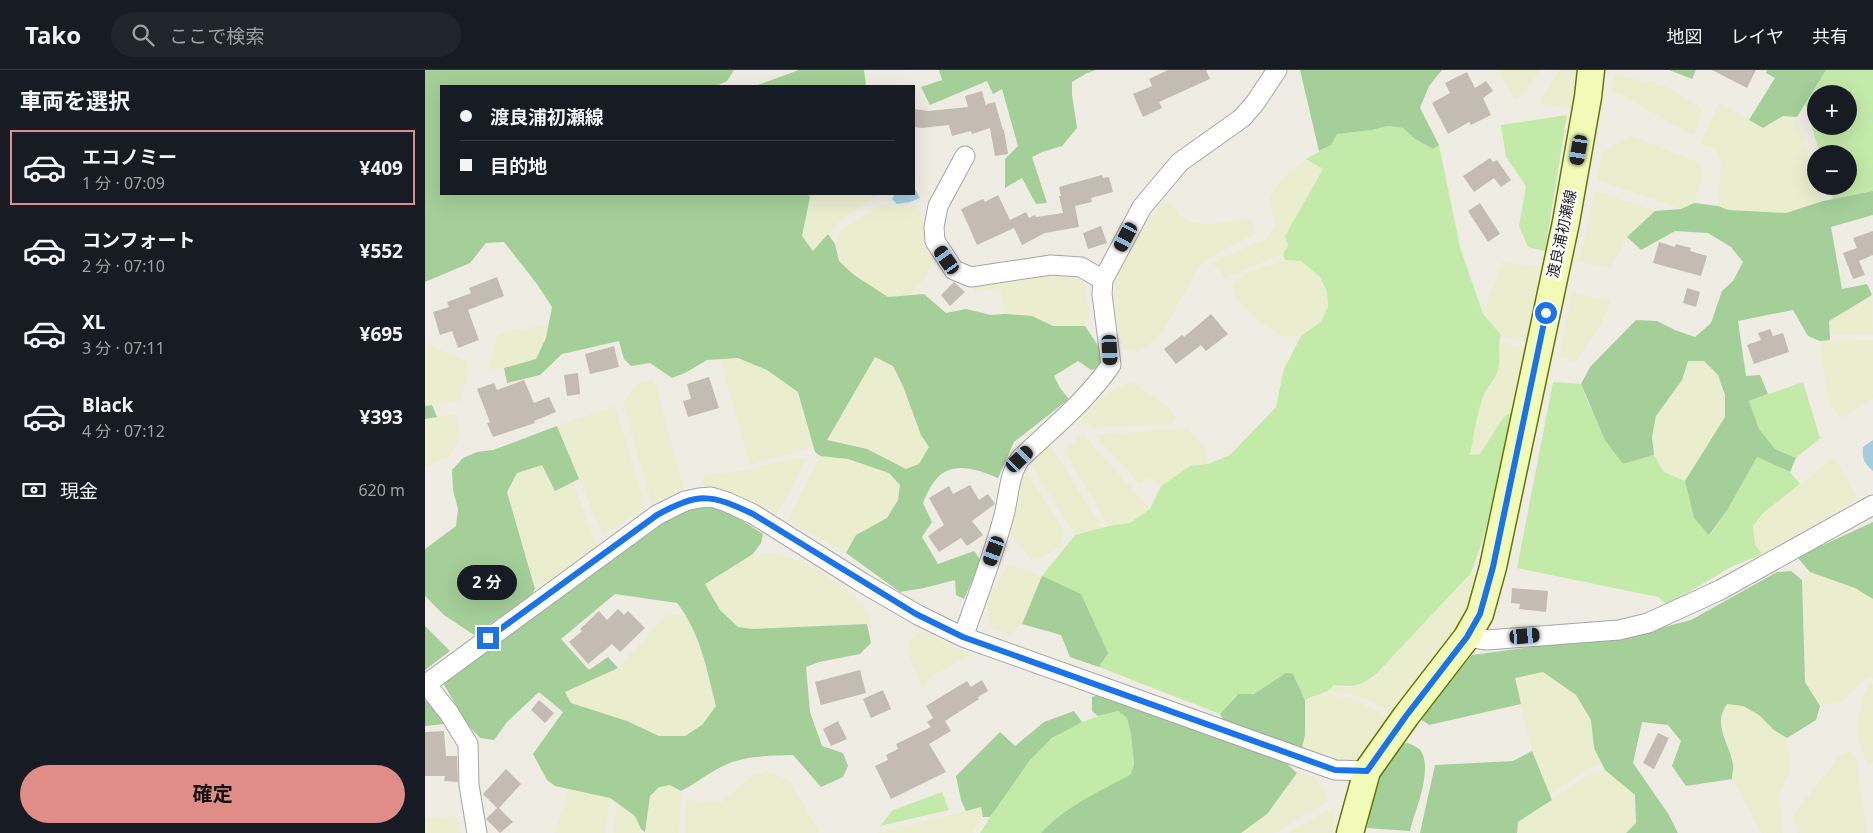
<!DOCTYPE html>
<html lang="ja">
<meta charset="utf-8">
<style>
body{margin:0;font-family:"Noto Sans","Noto Sans JP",sans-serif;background:#20242c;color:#f1f3f6;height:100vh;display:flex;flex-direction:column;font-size:19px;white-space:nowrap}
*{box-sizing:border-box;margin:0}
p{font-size:16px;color:#9ea1a6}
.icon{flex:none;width:28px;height:28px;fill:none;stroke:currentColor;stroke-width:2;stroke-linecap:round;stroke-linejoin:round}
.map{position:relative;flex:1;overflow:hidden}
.panel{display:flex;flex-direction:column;background:#171b24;width:425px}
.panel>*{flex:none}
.hud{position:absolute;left:15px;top:15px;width:475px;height:110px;border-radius:0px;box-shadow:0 5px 20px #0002;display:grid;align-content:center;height:110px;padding:0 20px;background:#171b24}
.fabs{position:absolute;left:1382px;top:15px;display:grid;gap:10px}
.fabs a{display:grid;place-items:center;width:50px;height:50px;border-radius:50%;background:#171b24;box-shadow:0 5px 20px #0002;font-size:25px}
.end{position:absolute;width:22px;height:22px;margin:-11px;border:6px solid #1a73e8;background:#fff;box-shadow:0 0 0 2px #fff}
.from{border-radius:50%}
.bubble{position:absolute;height:35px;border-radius:18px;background:#171b24;box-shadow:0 5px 20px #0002;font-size:16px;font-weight:700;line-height:35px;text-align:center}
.car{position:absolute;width:15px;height:30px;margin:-15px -8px;border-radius:6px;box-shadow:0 0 4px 1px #0007;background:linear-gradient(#222 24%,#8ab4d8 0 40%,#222 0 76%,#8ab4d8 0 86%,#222 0)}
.hud b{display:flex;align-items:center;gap:18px;height:48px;font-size:19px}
.hud b+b{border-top:1px solid #363941}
.hud i{width:12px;height:12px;background:#f1f3f6}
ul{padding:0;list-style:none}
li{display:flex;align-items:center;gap:15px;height:75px;margin:0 10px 8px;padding:0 10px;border:2px solid transparent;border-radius:0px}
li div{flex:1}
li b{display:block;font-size:19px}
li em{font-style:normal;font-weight:700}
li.on{border-color:#e08c87}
li>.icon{width:45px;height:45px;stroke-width:1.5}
h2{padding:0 20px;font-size:22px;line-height:60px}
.pay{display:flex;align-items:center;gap:12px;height:55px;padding:0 20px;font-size:19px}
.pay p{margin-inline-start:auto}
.cta{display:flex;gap:10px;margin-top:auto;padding:10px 20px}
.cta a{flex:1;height:58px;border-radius:30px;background:#e08c87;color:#111;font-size:20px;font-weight:700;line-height:58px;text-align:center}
header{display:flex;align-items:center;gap:30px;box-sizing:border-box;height:70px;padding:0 25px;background:#171b24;border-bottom:1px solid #363941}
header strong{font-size:24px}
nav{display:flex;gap:28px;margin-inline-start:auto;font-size:18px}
.search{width:350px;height:45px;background:#20242c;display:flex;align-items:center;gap:12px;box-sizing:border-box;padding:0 18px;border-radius:28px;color:#9ea1a6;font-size:19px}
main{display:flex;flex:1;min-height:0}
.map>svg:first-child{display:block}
.farmland{fill:#eaeecf}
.grass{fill:#c4eaa9;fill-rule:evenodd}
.forest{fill:#a4cf98;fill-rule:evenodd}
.water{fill:#a3ccde}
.building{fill:#c4bcb3}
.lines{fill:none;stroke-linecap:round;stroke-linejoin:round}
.minor-casing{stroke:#a5a5a5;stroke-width:21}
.secondary-casing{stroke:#627703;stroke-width:29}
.minor{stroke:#fff;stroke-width:19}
.secondary{stroke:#f2fab7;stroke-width:26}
.route{stroke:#1a73e8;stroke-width:6}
.labels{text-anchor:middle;stroke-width:4.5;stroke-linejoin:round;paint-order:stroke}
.street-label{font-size:15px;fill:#1e1e1e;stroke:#fff}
</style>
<header>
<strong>Tako</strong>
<div class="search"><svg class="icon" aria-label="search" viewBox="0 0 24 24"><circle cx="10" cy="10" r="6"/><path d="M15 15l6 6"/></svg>ここで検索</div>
<nav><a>地図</a><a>レイヤ</a><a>共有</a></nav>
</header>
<main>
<section class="panel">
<h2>車両を選択</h2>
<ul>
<li class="on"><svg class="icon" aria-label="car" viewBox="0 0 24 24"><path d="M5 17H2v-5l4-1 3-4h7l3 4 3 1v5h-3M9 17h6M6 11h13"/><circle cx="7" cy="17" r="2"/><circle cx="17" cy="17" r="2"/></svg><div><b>エコノミー</b><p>1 分 · 07:09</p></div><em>¥409</em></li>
<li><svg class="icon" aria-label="car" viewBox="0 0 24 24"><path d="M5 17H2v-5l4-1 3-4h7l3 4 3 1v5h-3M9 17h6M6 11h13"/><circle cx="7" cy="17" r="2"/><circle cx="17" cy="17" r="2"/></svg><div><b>コンフォート</b><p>2 分 · 07:10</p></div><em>¥552</em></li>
<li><svg class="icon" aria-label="car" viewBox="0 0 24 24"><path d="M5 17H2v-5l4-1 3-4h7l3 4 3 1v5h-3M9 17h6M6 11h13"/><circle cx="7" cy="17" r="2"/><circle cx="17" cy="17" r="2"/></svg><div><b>XL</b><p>3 分 · 07:11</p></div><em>¥695</em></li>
<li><svg class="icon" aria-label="car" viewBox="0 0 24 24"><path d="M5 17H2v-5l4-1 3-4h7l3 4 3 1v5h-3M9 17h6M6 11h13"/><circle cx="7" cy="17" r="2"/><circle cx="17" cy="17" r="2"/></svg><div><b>Black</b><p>4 分 · 07:12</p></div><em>¥393</em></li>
</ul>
<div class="pay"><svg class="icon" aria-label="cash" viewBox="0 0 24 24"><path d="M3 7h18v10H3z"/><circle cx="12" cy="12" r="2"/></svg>現金<p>620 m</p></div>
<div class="cta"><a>確定</a></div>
</section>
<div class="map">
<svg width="1448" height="763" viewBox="0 0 1448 763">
<rect width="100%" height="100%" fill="#efece4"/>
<path class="farmland" d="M1073,0h42l-16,24 -10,6z
M1134,0h18l-3,36 -11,2 -23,-5 2,-6z
M1190,4l53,13 35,22 -9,27 -83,-47z
M1294,32l44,26 20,-12 14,1 19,63v6h2l5,15 -37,12 -58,-3 -10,-4 3,-46 -8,-11 -12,-6z
M1205,65l69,28 3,14 -8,26 -13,6 -84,-29 5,-27z
M881,89l17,10 -37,67 2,10 -5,8 -58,24 -13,-15 55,-25 8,-14 -6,-26 8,-13z
M1170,121l60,20 -28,26 -16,31 -32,-6z
M389,124h65l-40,28 -26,29 -11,-15 8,-39z
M736,133h10l9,13 15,7 20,1 31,-5 7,3 3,11 -36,19 -21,14 -34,62 -17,17 -12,7 -14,-3 -9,-48 3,-23 7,-17z
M457,134l14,5 21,-3 8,14 1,19 4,14 1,13 -7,13 -13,15 -23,3 -34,-22 -15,-14 -4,-17 6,-14z
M860,190l16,1 19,16 7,15 1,15 -7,15 -20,14h-21l-19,-14 -26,-25 -2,-11 5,-8 26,-12z
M1077,192l39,6 -15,74 -25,-7 -18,-21z
M631,202l18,3 9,7 7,29 -5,15h-32l-21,-10 -27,-2 -5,-26 -25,4 -2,-10z
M1147,222l39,9 -12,27 -24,34 -16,-5z
M1447,225l1,38h-44v-12z
M124,254l-3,14 -10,21 -32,9 -16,1 10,-35z
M1448,270v58l-31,20 -11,-11 -5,-19 -6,-47z
M1073,272l28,6 -11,61 -12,9 -23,36 -10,2 8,-44 6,-18 9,-12 5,-14z
M0,273l41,18 2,13 -8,27 -35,5z
M450,287l18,9 10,20 18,49 8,12 -10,17 -13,5 -39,-20 -40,-9z
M313,288l29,12 31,22 16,54 -64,19 -30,-106z
M1263,291h16l14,14 7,20v23l-40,63 -21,-9 -10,-17 -2,-18 4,-21 26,-36z
M227,310l4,6 28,103 -32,15 -29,-101 10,-15 10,-7z
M706,311l33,23 12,13 -5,7 -78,4 -15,-11 28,-23z
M190,336l31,102 -43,28 -46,-110z
M31,344l5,21 -11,21 -25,11v-48z
M763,358l18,21 2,15 -18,2 -29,20 -12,-8 -10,5 -44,-48z
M658,364l67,75 -20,15 -21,2 -45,-75z
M625,374l52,84 -27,7 -45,-72z
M395,386l28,3 42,14 10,12 -2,15 -11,18 -31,17 -10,18 -58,-32z
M374,387l7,3 -30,56 -42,-22 -15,-4 -15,-1 -1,-13 52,-7z
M1409,388l25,41 -97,55 -7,-9 -2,-19 10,-13z
M117,395l13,25 18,-8 24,65 -62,42 -28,-97 10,-19z
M601,400l38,61 -3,11 -7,9 -11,6 -11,3 -25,-30 12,-51z
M328,484l27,1 19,6 21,10 27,19 19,19 4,10 -3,5 -115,5 -14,-2 -18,-17 -15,-26z
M582,494l35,12 -20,48 -13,11 -18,-8 -5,-21z
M1385,502l45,16 18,11v78l-6,1 -26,24 -21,4 -15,-24 -3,-102z
M1046,503l5,2 -4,27 -6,17 -64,88 -11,4 -32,-15 -29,-5 4,-6 21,2 11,-5 11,-9z
M250,544l13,3 18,47 10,42 -14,19 -17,11h-26l-32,-15 -56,-18 -6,-12 53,-23 47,-52z
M498,560l25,15 24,9 -40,22 -10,13 -14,-36 2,-13z
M1118,602l33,23 15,25 3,28 8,15 -18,8 -35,24 -17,-44 -18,-73z
M1448,614v78l-6,4 -7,-21 -3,-17 6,-32 5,-10z
M901,623l31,8 36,18 -22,37 -15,4h-20l-34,-12 3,-13v-35l10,-6z
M1302,634l16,2 16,9 15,15 13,8 3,27 -2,11 -9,21 4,36h-22l-29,-54 1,-14 -13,-43 2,-11z
M1426,681l5,6 11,76h-70l-5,-17 49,-61z
M1180,700l30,25 1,28 -10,10h-109l1,-11 70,-47z
M342,701l22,9 30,51 -1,2h-133l1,-33 36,2 30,-26z
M872,703l16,3 10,11 7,13 -55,33h-34l48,-49z
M245,715l11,6 -2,42h-34l5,-37 9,-9z
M144,718l41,10 -5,35h-50z
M192,733l18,13 6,13v4h-29z
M556,737l2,10 -11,16h-96z
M908,737l1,26h-46l45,-25z
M31,746l5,17h-36v-15z"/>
<path class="grass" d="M1401,0h47v121l-40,8 -4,-13h20v-32h-29l-15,-50zM1391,24h33v32h-33z
M1142,45l-22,136 -17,-4 -9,-21 7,-40 -20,-29 -5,-32z
M963,56l15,2 12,11 18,10 6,-4 21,102 23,67 18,21c-4,11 0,23 -3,35 -3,11 -12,17 -15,27 -7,19 -9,39 -13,58l10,-1 23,-36 12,-9 -32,130 -12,34 -94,100c-18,14 -20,14 -43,12 -7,10 -19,9 -29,15l-12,-26 -40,20h-16l-17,20 -121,-47 9,-14 -66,-77 33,-41 34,-9 21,-3 20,-14 11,-23 29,-20 18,-2 22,-9 46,-48 8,-38 17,-33 20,-14 7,-15 -1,-15 -7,-15 -19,-16 -16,-1 -2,-6 5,-8 -3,-10 38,-67 -17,-10 25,-14 5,-11 36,-4z
M1128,312l28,2 7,19 35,61 31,-9 10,17 21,9 9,37 16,17 18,-26 29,-52 33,15 10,12 -37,29 -10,13 2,19 7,9 -31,13 -64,38 -9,-8 -141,-29z
M1378,312l17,56 -24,20 -21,-9 -16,-20 -10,-28z
M693,641l9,7 4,16 3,31 -5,11c-31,16 -63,30 -88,57h-61c21,-32 42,-70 72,-94 17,-14 45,-23 66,-28z
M517,722l7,18 -69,16 13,-16z"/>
<path class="forest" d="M0,0h309l-7,11 -11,5h-275v108h367l2,3 -8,39 11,15 15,-17 7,10 4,17 15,14 34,22 36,-3 22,19 20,-4 25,6 14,-1 27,2 21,10h32l12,18 6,12 -4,12 -8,2 -13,-9 -24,15 6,12 9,11 -55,43 -16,36c-20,-9 -49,-19 -64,4 -5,6 -8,14 -11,21l9,19 -10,15 16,27 36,-13 7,10 -17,38 -8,-4 -1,-15 -31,8 -24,4 -54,-39 10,-18 31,-17 11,-18 2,-15 -11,-12 -41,-14 -28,-3 -5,-4 -17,-60 -31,-22 -29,-12 -31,2 -22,13 -13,5 -22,-15 -19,3 -7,-7 -5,-18 -57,13 -22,21 -33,8 -3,-15 32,-9 10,-21 6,-31 -15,-23 -33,-42 -18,1 -16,20 -45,19zM450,287l18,9 10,20 18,49 8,12 -10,17 -13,5 -39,-20 -40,-9z
M374,0h65l2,16h-111z
M514,0h157l-9,3 -15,9v13l5,33 -15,18 -20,6 -10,5 15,46 -11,1 -14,-26 -17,10v-29l13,-13 -16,-57 -9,5 -6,-13 -57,24 -9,-18 21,-7z
M875,0h142l-13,16 -9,22 19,37 -6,4 -18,-10 -12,-11 -15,-2 -16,4 -35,4 -6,11 -12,6z
M1244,0h27l-4,9z
M1342,0h59l-29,47 -14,-1 -20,12 -14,-8 26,-42 -9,-5z
M1448,121v24l-42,12 11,62 25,-5 5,11 -43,26 1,19 -10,1 -12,-5 -15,-26 -55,11 8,55 14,-1 8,19 -19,7 10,28 16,20 21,9 -6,14 -33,-15 -29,52 -19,26 -15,-17 -9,-37 40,-64v-22l-7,-20 -14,-14h-16l-6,19 -26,36 -4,21 2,18 -31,9 -18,-24 -24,-56 9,-17 46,-47 21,1 18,9 20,7 16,-14 11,-32 11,-10 10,-19 -12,-15 -23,-14 -33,-2 -34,19 -14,-13 28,-26 26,-2 13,-6 24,3 10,4 58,3 37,-12z
M7,335l5,12 -12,2v-13z
M132,356l22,53 -24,12 -13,-26 -25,8 -10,19 28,97 -4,7 -57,39 -30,-20 -19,-19v-47l31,-23 2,-17 -5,-19 -1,-20 11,-12 14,-6 16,-2z
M268,438h22l20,8 28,18 -2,9 -8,11 -48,30 15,26 18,17 14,2 115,-5 4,19 -11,11 -41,8 -13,5 4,45 12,34 21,7 5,13 -5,11 -22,10 -28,-32c-24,1 -50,0 -72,12 -14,7 -26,17 -40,24l-11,-6 -11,2 -9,9 -5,36 -4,-3 -6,-13 -25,-18 -55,-12 -8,-6 -14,-26 30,-42 -24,-20 -32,30 -13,18 -14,-2 -13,-14 -24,-41 147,-110 81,-56zM190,524l62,9c23,29 30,67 39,103l-14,19 -17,11h-26l-32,-15 -56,-18 -6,-11 53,-24 -10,-11 -19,13 -28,-31z
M1448,452v77l-18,-11 -45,-16 -13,-15z
M1366,501l11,9 3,102 15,24 -4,14 -29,18 -13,-8 -15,-15 -16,-9 -16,-2c-15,20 2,38 6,60 1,4 -1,10 -1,15l-46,7 -14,-20 9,-25 -13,-16 -26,-3 -9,41 36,52 9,18h-52l10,-10 -1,-28 -30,-25 -11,-22 -3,-28 -15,-25 -33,-23 -28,6 6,26 -92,21 -9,-6 52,-64 172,-23 47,-12 86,-48z
M617,506l39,18 27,59 -9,14 -29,-10 -9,-22 -39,-11z
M0,556l25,25 -25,19z
M861,603l7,1 12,26v35l-3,13 -77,-26 -5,-8 18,-20h16z
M675,624l184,67 13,12 -30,41 -26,19h-200c25,-27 57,-41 89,-58l4,-10 -3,-31 -4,-16 -9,-7 -20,5 -6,-5v-14z
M0,631l4,1 15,22 -19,2z
M649,641l8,11 -30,16 -22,22 -40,57h-7l-2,-10 -15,4 -5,-11 -5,-24 44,-44 15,14 29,-24z
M983,673c4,2 10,4 13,8 12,19 -6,60 -11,80l-43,-3 9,-47 20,-37z
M1107,681l20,49 -34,22 -1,11h-97l15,-68 78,-4z"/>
<path class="water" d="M489,117l6,11 -10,4 -13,2 -5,-5 3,-5h19z
M1448,370v31c-9,-8 -11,-12 -10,-24z"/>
<path class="building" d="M743,0h38l4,9 -51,23 3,6 -19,9 -10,-23 19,-8 -3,-7z
M1287,0h44l-9,18z
M1042,2l8,16 11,-7 7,10 -10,7 8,17 -20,10 -2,-3 -21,12 -16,-31 18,-10 -5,-10z
M557,21l4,15 1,-2 8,-2 8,28h1l4,24 -13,2 -5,-28 -18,6 -1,-3 -19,5 -3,-11 -27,3 -8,-1v-18l14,2 40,-4 -3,-11z
M1065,88l3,4 4,-2 14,20 -10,7 -7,-9 -20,14 -11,-16z
M677,105l1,3 6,-1 4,15 -22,6 1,4 -17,4 4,21 -34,6 -23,12 -8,-17 -37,17 -16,-36 22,-10 2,3 13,-7 12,25 16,-8 3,6 6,-3 1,2 27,-4 -4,-17h2l-2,-9z
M1055,133l20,31 -12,8 -20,-31z
M676,156l6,17 -19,6 -5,-16z
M1448,161v24l-14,6 6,14 -12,4 -10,-26 14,-5 -4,-10z
M1234,172l16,5 1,-3 15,4 -1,3 17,5 -6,20 -48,-13z
M72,207l7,19 -36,14 11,30 -21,8 -6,-17 -12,4 -7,-23 16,-5 -2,-5 24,-9 -2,-5z
M529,212l11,10 -15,14 -9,-11z
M1262,218l13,4 -4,15 -13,-4z
M786,244l17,20 -22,17 -5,-6 -25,19 -12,-15 18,-14 2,2z
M1345,259l3,7 10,-3 6,19 -35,12 -7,-19 14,-5 -3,-7z
M189,276l5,21 -29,7 -5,-20z
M153,303l2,21 -13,2 -3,-21z
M284,307l10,31 -31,9 -5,-16 8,-2 -4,-15z
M99,310l10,23 15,-6 7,15 -22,9 1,2 -42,14 -6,-14 3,-1 -13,-33 17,-6 3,7z
M545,415l9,15 9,-6 7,10 -23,17 11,14 -16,11 -6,-8 -22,14 -11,-16 16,-11 -15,-27 20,-12 4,8z
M1087,518l36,3 -2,21 -27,-3 1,-5 -9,-1z
M193,539l6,6 4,-4 17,17 -25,24 -8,-8 -24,20 -19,-22 13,-11 -2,-2 19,-18 8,9z
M435,600l6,23 -45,12 -6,-23z
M557,610l6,11 -10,6 1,2 -34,22 6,10 -22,13 17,28 -55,27 -16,-33 13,-6 -2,-5 12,-6 -2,-5 35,-17 -4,-5 6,-4 -7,-12 41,-25 4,6z
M458,620l8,19 -20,9 -8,-19z
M114,630l15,13 -9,10 -14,-13z
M413,651l9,18 -16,7 -8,-17z
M19,661l2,25h11l1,26 -14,-1 1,-5h-20v-44z
M1233,663l11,5 -15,31 -11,-6z
M81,699l15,15 -22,24 14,14 -13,11 -14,-14 11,-11 -14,-14z"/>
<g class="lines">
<defs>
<path id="minor" d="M540,86l-27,50 -4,21 1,14 19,29 17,7 80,-12 30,2 22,13
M538,567c14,-39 29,-78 40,-118 6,-20 5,-43 17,-60 30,-29 67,-59 91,-94l-9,-71 1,-14 39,-73 38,-45 62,-44 13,-15 22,-33
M1042,567l20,3 132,-10 29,-7 72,-33 153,-85
M1,614l23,29 19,31 1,41 8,48
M0,615l232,-170 28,-14 14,-3 12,-1 16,5 26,12 110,69 55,32 45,22 372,133 32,1"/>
<path id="secondary" d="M925,763l17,-62 39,-55 61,-79 13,-23 13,-47 73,-345 22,-125 3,-27"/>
</defs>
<use href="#minor" class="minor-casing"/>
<use href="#secondary" class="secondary-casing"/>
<use href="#minor" class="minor"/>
<use href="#secondary" class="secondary"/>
</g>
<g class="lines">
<path class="route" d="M63,568l169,-123c42,-23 54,-21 96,-1l163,100 47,23 372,133 32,1 39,-55 61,-79 13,-23 13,-47 53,-254"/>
</g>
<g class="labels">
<g class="street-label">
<text transform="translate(1137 164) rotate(-78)" y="5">渡良浦初瀬線</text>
</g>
</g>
</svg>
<div class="fabs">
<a>+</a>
<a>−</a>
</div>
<i class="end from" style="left:1121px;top:243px"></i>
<i class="end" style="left:63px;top:568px"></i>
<div class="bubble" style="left:32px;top:495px;width:60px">2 分</div>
<i class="car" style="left:1154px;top:80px;rotate:190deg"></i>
<i class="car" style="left:701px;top:167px;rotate:208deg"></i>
<i class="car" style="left:522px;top:190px;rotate:325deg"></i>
<i class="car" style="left:685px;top:280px;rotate:177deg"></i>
<i class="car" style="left:595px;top:389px;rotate:46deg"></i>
<i class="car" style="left:569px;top:481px;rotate:200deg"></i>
<i class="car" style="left:1100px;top:566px;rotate:85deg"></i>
<div class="hud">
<b><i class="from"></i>渡良浦初瀬線</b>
<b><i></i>目的地</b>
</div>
</div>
</main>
